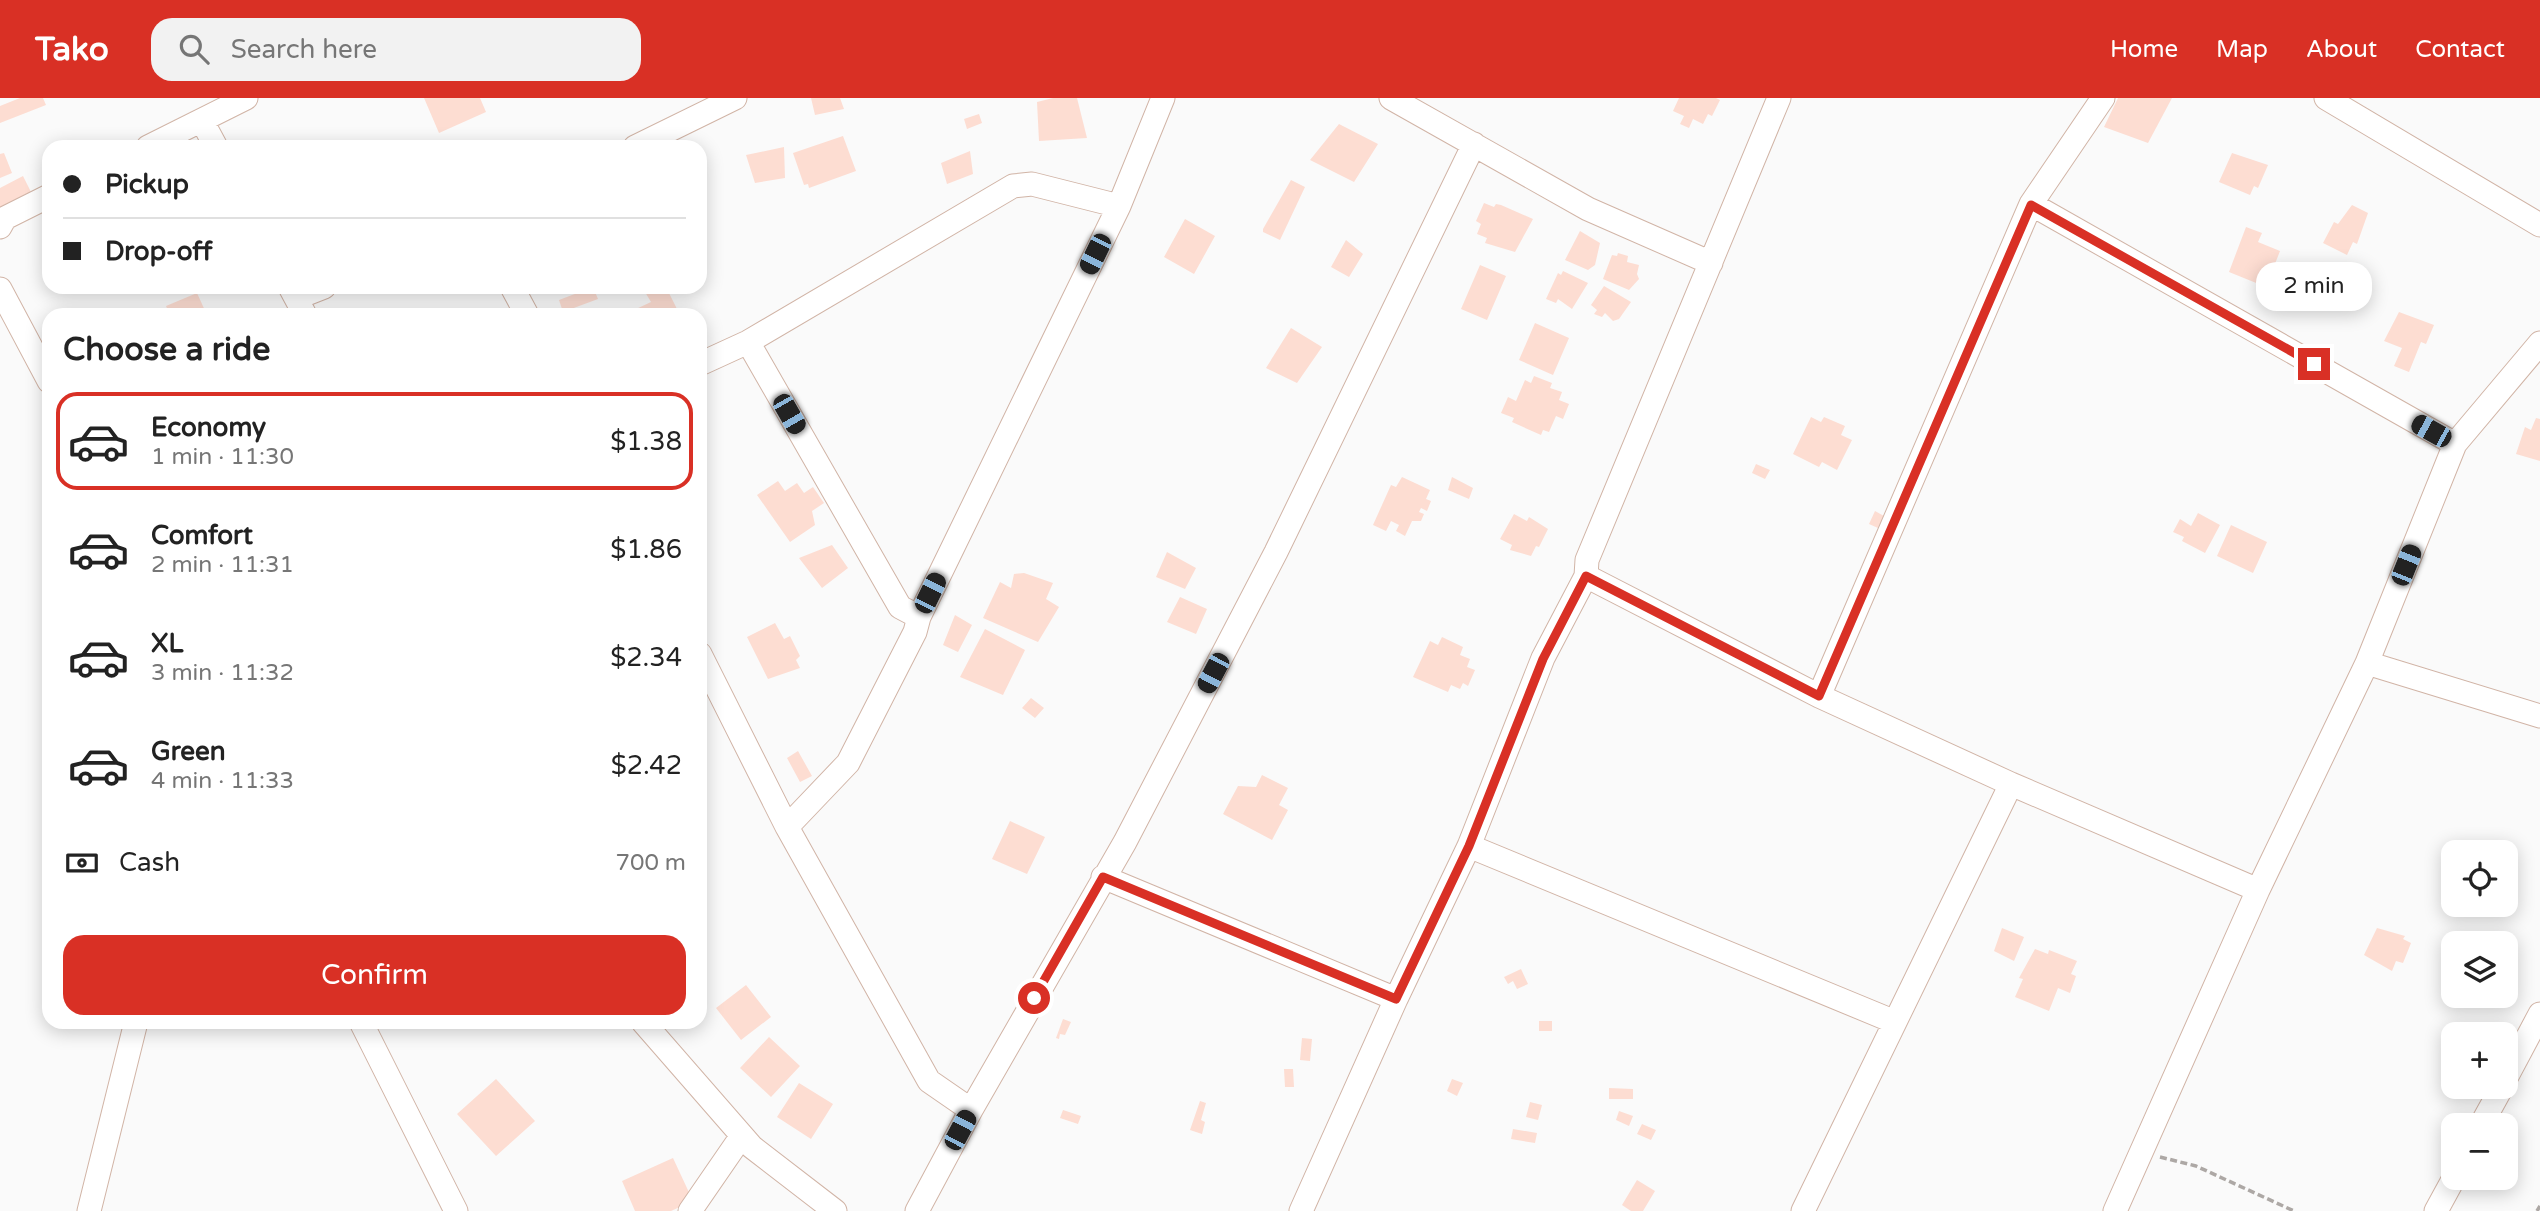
<!DOCTYPE html>
<meta charset="utf-8">
<style>
body{margin:0;font-family:"Varela Round",sans-serif;background:#f2f2f2;color:#222;height:100vh;display:flex;flex-direction:column;font-size:26px;white-space:nowrap}
*{box-sizing:border-box;margin:0}
p{font-size:23px;color:#767676}
.icon{flex:none;width:38px;height:38px;fill:none;stroke:currentColor;stroke-width:2;stroke-linecap:round;stroke-linejoin:round}
.map{position:relative;flex:1;overflow:hidden}
.side{position:absolute;left:42px;top:210px;width:665px;height:721px;display:flex;flex-direction:column;background:#fff;border-radius:21px;box-shadow:0 4px 18px #0003}
.side>*{flex:none}
.hud{position:absolute;left:42px;top:42px;width:665px;height:154px;border-radius:21px;box-shadow:0 4px 18px #0003;display:grid;align-content:center;height:154px;padding:0 21px;background:#fff}
.tools{position:absolute;left:2441px;top:742px;display:grid;gap:14px}
.tools a{display:grid;place-items:center;width:77px;height:77px;border-radius:14px;background:#fff;box-shadow:0 4px 18px #0003;font-size:35px}
.end{position:absolute;width:32px;height:32px;margin:-16px;border:9px solid #d93025;background:#fff;box-shadow:0 0 0 4px #fff}
.from{border-radius:50%}
.bubble{position:absolute;height:49px;border-radius:21px;background:#fff;box-shadow:0 4px 18px #0003;font-size:23px;font-weight:600;line-height:49px;text-align:center}
.car{position:absolute;width:21px;height:42px;margin:-21px -10px;border-radius:9px;box-shadow:0 0 5px 2px #0007;background:linear-gradient(#222 24%,#8ab4d8 0 40%,#222 0 76%,#8ab4d8 0 86%,#222 0)}
.hud b{display:flex;align-items:center;gap:24px;height:66px;font-size:26px}
.hud b+b{border-top:2px solid #e0e0e0}
.hud i{width:18px;height:18px;background:#222}
ul{padding:0;list-style:none}
li{display:flex;align-items:center;gap:21px;height:98px;margin:0 14px 10px;padding:0 7px;border:4px solid transparent;border-radius:21px}
li div{flex:1}
li b{display:block;font-size:26px}
li em{font-style:normal;font-weight:600}
li.current{border-color:#d93025}
li>.icon{width:63px;height:63px;stroke-width:1.5}
h2{padding:0 21px;font-size:32px;line-height:84px}
.pay{display:flex;align-items:center;gap:18px;height:77px;padding:0 21px;font-size:26px}
.pay p{margin-inline-start:auto}
.primary-button{display:flex;gap:14px;margin-top:auto;padding:14px 21px}
.primary-button a{flex:1;height:80px;border-radius:21px;background:#d93025;color:#fff;font-size:28px;font-weight:600;line-height:80px;text-align:center}
header{display:flex;align-items:center;gap:42px;box-sizing:border-box;height:98px;padding:0 35px;background:#d93025;color:#fff}
header strong{font-size:33px}
nav{display:flex;gap:38px;margin-inline-start:auto;font-size:24px}
.search{width:490px;height:63px;background:#f2f2f2;display:flex;align-items:center;gap:18px;box-sizing:border-box;padding:0 24px;border-radius:21px;color:#767676;font-size:26px}
.map>svg:first-child{display:block}
.building{fill:#fdddd2}
.lines{fill:none;stroke-linecap:round;stroke-linejoin:round}
.minor-casing{stroke:#d1b4a6;stroke-width:25}
.path{stroke:#ada8a5;stroke-width:3.5;stroke-dasharray:7 3.5;stroke-linecap:butt}
.minor{stroke:#fff;stroke-width:23}
.route{stroke:#d93025;stroke-width:9}
</style>
<header>
<strong>Tako</strong>
<div class="search"><svg class="icon" aria-label="search" viewBox="0 0 24 24"><circle cx="10" cy="10" r="6"/><path d="M15 15l6 6"/></svg>Search here</div>
<nav><a>Home</a><a>Map</a><a>About</a><a>Contact</a></nav>
</header>
<div class="map">
<svg width="2540" height="1113" viewBox="0 0 2540 1113">
<rect width="100%" height="100%" fill="#fafafa"/>
<path class="building" d="M20,0h23l3,7 -46,18v-17z
M424,0h56l6,14 -47,21z
M811,0h29l4,11 -29,6z
M1053,0h24l10,40 -48,3 -2,-39z
M1679,0h37l4,2 -8,16 -4,-2 -5,10 -10,-5 -4,9 -9,-4 4,-8 -11,-5z
M2118,0h54l-24,45 -44,-16z
M979,16l3,9 -15,6 -3,-10z
M1339,26l39,20 -24,38 -44,-22z
M843,38l13,35 -47,17 -1,-4 -4,1 -11,-32z
M784,49l1,31 -30,5 -9,-28z
M970,53l3,23 -26,10 -6,-21z
M4,55l8,20 -12,5v-24z
M2232,55l36,12 -10,23 -4,-2 -4,9 -31,-13z
M23,78l8,16 -31,17v-21z
M1291,82l14,7 -25,53 -17,-8v-3z
M1484,105l10,4 2,-3 5,1 32,14 -18,33 -30,-9 2,-5 -10,-4 4,-10 -5,-3z
M2352,107l16,8 -11,31 -4,-2 -6,13 -24,-12 11,-21 4,2z
M1185,121l30,17 -21,38 -30,-17z
M2246,129l16,6 -4,9 22,9 -14,36 -37,-15z
M1580,133l20,12 -5,22 -7,5 -23,-10z
M1346,142l17,14 -14,23 -18,-10z
M1618,155l10,3 -1,6 12,3 -2,9 2,5 -10,11 -26,-11 9,-24 5,1z
M1480,167l26,11 -19,44 -26,-11z
M1563,173l25,12 -16,26 -14,-10 -2,4 -10,-4 12,-26 3,2z
M1604,188l27,16 -12,17 -6,2 -8,-8 -3,4 -8,-3 3,-4 -6,-5z
M593,189l5,12 -35,13 -4,-12z
M660,189h6l14,28h-43l-3,-5 17,-8 -6,-10z
M197,195l10,22h-37l-4,-9z
M2399,214l35,13 -8,19 -5,-2 -12,30 -15,-6 8,-18 -18,-7z
M1535,225l34,15 -16,37 -34,-15z
M1291,230l31,19 -25,36 -31,-15z
M1534,278l18,7 -2,5 12,4 -3,8 10,4 -6,15 -7,-3 -7,16 -6,-2 -2,5 -29,-13 2,-4 -13,-5 7,-16 8,4 9,-21 6,3z
M1811,319l10,5 3,-5 21,9 -4,9 11,5 -15,30 -15,-8 -3,5 -26,-13z
M2536,320l4,1v42l-24,-7 9,-27 6,3z
M1756,366l14,6 -5,9 -13,-6z
M1402,379l28,13 -4,9 5,2 -4,10 -6,-3 -2,4 5,2 -3,7h-9l-7,15 -9,-5 3,-6 -8,-4 -5,10 -13,-6 18,-40 5,2z
M1452,379l21,11 -4,11 -21,-9z
M778,383l7,10 12,-8 7,10 9,-6 11,16 -12,8 3,14 -25,17 -33,-47z
M1875,413l9,5 -6,12 -9,-4z
M2198,415l22,12 -15,28 -23,-12 2,-4 -11,-5 7,-13 11,7z
M1514,416l13,7 2,-4 19,12 -9,18 -3,-1 -5,10 -21,-6 2,-5 -12,-6z
M2231,427l36,17 -14,31 -36,-17z
M832,447l16,23 -26,20 -23,-30z
M1167,454l29,16 -11,21 -29,-12z
M1024,475l29,10 -7,16 13,8 -21,35 -55,-24 17,-36 11,6 3,-14z
M1180,499l27,12 -11,25 -29,-12z
M955,517l17,10 -14,27 -15,-7z
M775,525l9,16 6,-3 10,20 -4,4 4,8 -32,11 -21,-42z
M985,531l40,21 -22,45 -43,-18z
M1442,539l21,10 -3,8 10,4 -3,8 8,3 -7,16 -5,-3 -3,6 -9,-4 -3,7 -35,-15 17,-36 8,4z
M1031,600l13,10 -9,10 -13,-10z
M798,653l14,25 -12,6 -13,-24z
M1262,677l26,13 -9,17 9,5 -16,30 -49,-26 15,-28 18,1z
M1010,723l35,16 -18,37 -35,-15z
M2002,830l22,9 -10,24 -20,-10z
M2377,830l28,8 -2,3 8,4 -8,20 -7,-2 -4,10 -28,-16z
M2035,851l13,5 1,-4 28,11 -6,13 5,2 -6,17 -12,-5 -9,23 -34,-14 8,-18 -4,-1z
M1521,871l7,15 -11,5 -4,-8 -5,3 -4,-7z
M746,887l25,32 -30,23 -25,-32z
M1063,921l8,3 -6,13 -5,-1 -1,5 -3,-1z
M1539,923h13v10h-13z
M769,939l31,29 -29,31 -31,-29z
M1302,940l10,1 -2,22 -10,-1z
M1284,971h9l1,18h-9z
M496,981l39,42 -39,35 -39,-42z
M1452,981l11,4 -6,13 -10,-5z
M799,985l34,21 -22,35 -34,-22z
M1609,990l24,1v10h-24z
M1200,1003l6,2 -5,17 4,2 -3,12 -12,-4z
M1530,1004l12,3 -4,15 -12,-3z
M1063,1012l18,6 -3,8 -18,-6z
M1619,1013l14,5 -4,10 -13,-6z
M1642,1026l14,6 -5,10 -14,-6z
M1513,1031l24,4 -2,10 -24,-4z
M673,1060l20,43 -22,10h-36l-13,-30z
M1637,1082l18,11 -12,20h-12l-9,-6z"/>
<g class="lines">
<defs>
<path id="minor" d="M1391,0l197,111 123,54
M2326,0l214,127
M202,23l14,26
M148,49l98,-49
M635,49l100,-49
M2031,106l424,240
M0,129l5,-9 44,-22
M290,189l15,28
M512,189l15,28
M0,191l49,92
M296,200l28,-11
M748,244l152,265 19,10
M700,266l48,-22 265,-156 19,-2 87,22
M1586,478l233,120 192,88 247,106
M700,556l87,173 142,254 42,29
M2367,565l173,53
M1819,598l212,-492 72,-106
M787,729l61,-64 67,-131 4,-15 200,-411 44,-108
M1469,748l426,176
M1103,779l293,122
M361,924l95,189
M643,924l109,125 83,64
M2506,980l34,-64
M2481,1027l21,-38
M89,1113l47,-189
M690,1113l51,-74
M917,1113l54,-101 154,-268 151,-290 198,-408
M1301,1113l95,-212 73,-153 74,-188 43,-82 1,-16 192,-462
M1803,1113l208,-427
M2115,1113l143,-321 109,-227 88,-219 85,-101
M2436,1113l18,-33"/>
</defs>
<use href="#minor" class="minor-casing"/>
<path class="path" d="M2160,1059l36,9 98,45
M2537,1113l3,-5"/>
<use href="#minor" class="minor"/>
</g>
<g class="lines">
<path class="route" d="M1034,900l69,-121 293,122 73,-153 74,-187 43,-83 233,120 212,-491 283,159"/>
</g>
</svg>
<div class="tools">
<a><svg class="icon" aria-label="locate" viewBox="0 0 24 24"><circle cx="12" cy="12" r="6"/><path d="M12 2v4M12 18v4M2 12h4M18 12h4"/></svg></a>
<a><svg class="icon" aria-label="layers" viewBox="0 0 24 24"><path d="M12 4l9 5-9 5-9-5zM3 14l9 5 9-5"/></svg></a>
<a>+</a>
<a>−</a>
</div>
<i class="end from" style="left:1034px;top:900px"></i>
<i class="end" style="left:2314px;top:266px"></i>
<div class="bubble" style="left:2256px;top:164px;width:116px">2 min</div>
<i class="car" style="left:1095px;top:156px;rotate:206deg"></i>
<i class="car" style="left:789px;top:316px;rotate:150deg"></i>
<i class="car" style="left:2431px;top:333px;rotate:299deg"></i>
<i class="car" style="left:2406px;top:467px;rotate:22deg"></i>
<i class="car" style="left:930px;top:495px;rotate:26deg"></i>
<i class="car" style="left:1213px;top:575px;rotate:208deg"></i>
<i class="car" style="left:960px;top:1032px;rotate:28deg"></i>
<div class="hud">
<b><i class="from"></i>Pickup</b>
<b><i></i>Drop-off</b>
</div>
<section class="side">
<h2>Choose a ride</h2>
<ul>
<li class="current"><svg class="icon" aria-label="car" viewBox="0 0 24 24"><path d="M5 17H2v-5l4-1 3-4h7l3 4 3 1v5h-3M9 17h6M6 11h13"/><circle cx="7" cy="17" r="2"/><circle cx="17" cy="17" r="2"/></svg><div><b>Economy</b><p>1 min · 11:30</p></div><em>$1.38</em></li>
<li><svg class="icon" aria-label="car" viewBox="0 0 24 24"><path d="M5 17H2v-5l4-1 3-4h7l3 4 3 1v5h-3M9 17h6M6 11h13"/><circle cx="7" cy="17" r="2"/><circle cx="17" cy="17" r="2"/></svg><div><b>Comfort</b><p>2 min · 11:31</p></div><em>$1.86</em></li>
<li><svg class="icon" aria-label="car" viewBox="0 0 24 24"><path d="M5 17H2v-5l4-1 3-4h7l3 4 3 1v5h-3M9 17h6M6 11h13"/><circle cx="7" cy="17" r="2"/><circle cx="17" cy="17" r="2"/></svg><div><b>XL</b><p>3 min · 11:32</p></div><em>$2.34</em></li>
<li><svg class="icon" aria-label="car" viewBox="0 0 24 24"><path d="M5 17H2v-5l4-1 3-4h7l3 4 3 1v5h-3M9 17h6M6 11h13"/><circle cx="7" cy="17" r="2"/><circle cx="17" cy="17" r="2"/></svg><div><b>Green</b><p>4 min · 11:33</p></div><em>$2.42</em></li>
</ul>
<div class="pay"><svg class="icon" aria-label="cash" viewBox="0 0 24 24"><path d="M3 7h18v10H3z"/><circle cx="12" cy="12" r="2"/></svg>Cash<p>700 m</p></div>
<div class="primary-button"><a>Confirm</a></div>
</section>
</div>
